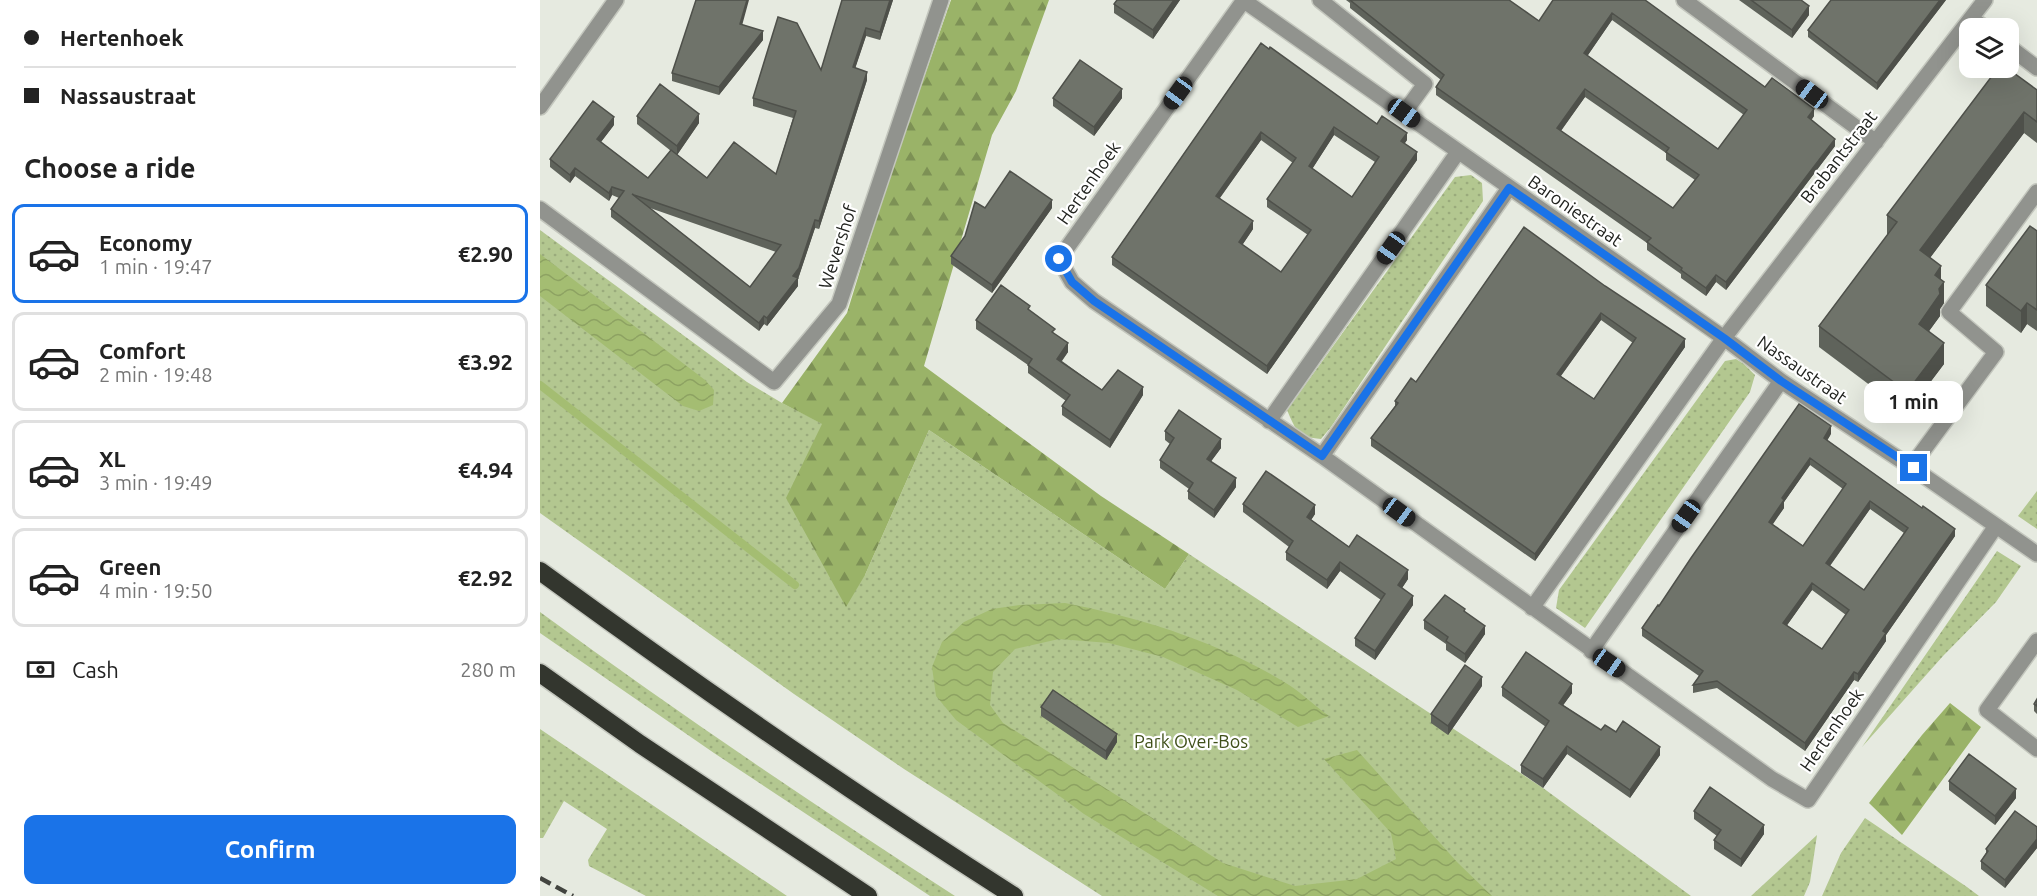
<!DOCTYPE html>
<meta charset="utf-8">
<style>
body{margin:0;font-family:Ubuntu,sans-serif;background:#f2f2f2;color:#222;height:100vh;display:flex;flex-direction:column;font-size:22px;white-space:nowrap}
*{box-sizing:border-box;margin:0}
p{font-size:20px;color:#767676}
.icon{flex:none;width:33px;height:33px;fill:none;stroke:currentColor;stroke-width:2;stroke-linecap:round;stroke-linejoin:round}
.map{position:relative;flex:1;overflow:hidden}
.details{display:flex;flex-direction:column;background:#fff;width:540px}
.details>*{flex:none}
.top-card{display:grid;align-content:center;height:132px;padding:0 24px;background:#fff}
.buttons{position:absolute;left:1419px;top:18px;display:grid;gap:12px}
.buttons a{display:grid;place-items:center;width:60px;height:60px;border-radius:12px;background:#fff;box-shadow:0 6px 24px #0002;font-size:30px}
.end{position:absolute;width:27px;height:27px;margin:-14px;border:8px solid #1a73e8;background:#fff;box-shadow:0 0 0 3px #fff}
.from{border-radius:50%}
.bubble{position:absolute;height:42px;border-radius:12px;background:#fff;box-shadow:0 6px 24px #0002;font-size:20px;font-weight:700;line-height:42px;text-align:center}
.car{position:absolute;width:18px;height:36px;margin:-18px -9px;border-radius:8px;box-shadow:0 0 4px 2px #0007;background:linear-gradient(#222 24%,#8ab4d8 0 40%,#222 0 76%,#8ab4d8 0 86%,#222 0)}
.top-card b{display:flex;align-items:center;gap:21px;height:57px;font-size:22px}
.top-card b+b{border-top:2px solid #e0e0e0}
.top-card i{width:15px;height:15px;background:#222}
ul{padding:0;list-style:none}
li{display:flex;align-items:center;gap:18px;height:99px;margin:0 12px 9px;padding:0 12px;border:3px solid #e0e0e0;border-radius:12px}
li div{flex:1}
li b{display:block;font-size:22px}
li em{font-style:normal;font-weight:700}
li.active{border-color:#1a73e8}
li>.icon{width:54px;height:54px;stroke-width:1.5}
h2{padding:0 24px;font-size:27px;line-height:72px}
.pay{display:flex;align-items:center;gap:15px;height:66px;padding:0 24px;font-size:22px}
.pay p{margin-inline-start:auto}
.button{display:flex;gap:12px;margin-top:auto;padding:12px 24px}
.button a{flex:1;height:69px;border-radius:12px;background:#1a73e8;color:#fff;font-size:24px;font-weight:700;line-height:69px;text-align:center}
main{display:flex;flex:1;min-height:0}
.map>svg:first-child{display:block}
.grass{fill:url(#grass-dots)}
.forest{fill:url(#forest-firs)}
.water{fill:url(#water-waves)}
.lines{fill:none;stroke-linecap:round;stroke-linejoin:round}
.stream{stroke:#a4bd72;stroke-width:8}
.street-casing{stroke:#c3c6bd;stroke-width:18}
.highway-casing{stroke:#c3c6bd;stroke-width:21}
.street{stroke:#91938e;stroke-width:15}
.highway{stroke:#33362e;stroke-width:18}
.rail{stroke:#434540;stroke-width:4.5;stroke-dasharray:12 6;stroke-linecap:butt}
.wall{fill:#5f635b;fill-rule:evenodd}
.shaded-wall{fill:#4e504a}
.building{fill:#6f736a;stroke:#4e504a;stroke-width:1.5;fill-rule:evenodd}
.route{stroke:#1a73e8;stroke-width:8}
.labels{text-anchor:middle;stroke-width:4.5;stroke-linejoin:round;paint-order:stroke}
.street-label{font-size:18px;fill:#21231f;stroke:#fff}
.park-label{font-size:18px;fill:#3f4f19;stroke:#fff}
</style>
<main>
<section class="details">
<div class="top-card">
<b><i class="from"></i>Hertenhoek</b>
<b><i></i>Nassaustraat</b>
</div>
<h2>Choose a ride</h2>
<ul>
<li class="active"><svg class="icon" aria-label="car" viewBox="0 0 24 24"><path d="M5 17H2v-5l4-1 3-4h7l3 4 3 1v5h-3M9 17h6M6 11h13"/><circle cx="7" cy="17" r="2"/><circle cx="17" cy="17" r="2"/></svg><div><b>Economy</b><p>1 min · 19:47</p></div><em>€2.90</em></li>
<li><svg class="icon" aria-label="car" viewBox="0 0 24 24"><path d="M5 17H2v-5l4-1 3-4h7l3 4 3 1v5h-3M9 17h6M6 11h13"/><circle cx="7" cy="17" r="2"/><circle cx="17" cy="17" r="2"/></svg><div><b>Comfort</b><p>2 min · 19:48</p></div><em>€3.92</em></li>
<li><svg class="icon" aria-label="car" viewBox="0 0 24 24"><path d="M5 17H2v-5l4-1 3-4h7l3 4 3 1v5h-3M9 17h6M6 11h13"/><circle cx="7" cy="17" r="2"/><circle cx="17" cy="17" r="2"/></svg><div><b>XL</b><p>3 min · 19:49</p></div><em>€4.94</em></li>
<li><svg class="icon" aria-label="car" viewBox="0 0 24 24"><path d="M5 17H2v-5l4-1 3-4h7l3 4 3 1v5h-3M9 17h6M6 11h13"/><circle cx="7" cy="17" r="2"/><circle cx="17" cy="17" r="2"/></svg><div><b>Green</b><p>4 min · 19:50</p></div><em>€2.92</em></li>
</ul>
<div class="pay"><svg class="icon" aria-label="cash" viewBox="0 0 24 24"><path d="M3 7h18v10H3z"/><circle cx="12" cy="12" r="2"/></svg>Cash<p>280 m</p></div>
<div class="button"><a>Confirm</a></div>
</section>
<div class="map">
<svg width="1497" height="896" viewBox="0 0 1497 896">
<defs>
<pattern id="grass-dots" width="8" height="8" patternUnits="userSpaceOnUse" patternTransform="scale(1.5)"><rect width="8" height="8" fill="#b3c790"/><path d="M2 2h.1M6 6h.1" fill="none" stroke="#9aab7c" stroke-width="1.8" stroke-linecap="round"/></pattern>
<pattern id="forest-firs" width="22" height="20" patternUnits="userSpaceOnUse" patternTransform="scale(1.5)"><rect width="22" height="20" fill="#9ab368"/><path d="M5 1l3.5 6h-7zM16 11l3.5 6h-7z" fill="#7d9155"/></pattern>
<pattern id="water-waves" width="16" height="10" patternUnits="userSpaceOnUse" patternTransform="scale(1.5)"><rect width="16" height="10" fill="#a4bd72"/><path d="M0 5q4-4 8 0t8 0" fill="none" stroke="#8da262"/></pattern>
</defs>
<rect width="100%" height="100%" fill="#e6eae0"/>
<path class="grass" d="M931,175l11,8 1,18 -152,226 -10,12c-23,-2 -25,-8 -34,-29l168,-233z
M0,230l207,152 35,21 41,21 42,151 64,-145 236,159 24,-35 354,234 148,108h-589l-198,-127 -110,-75 -254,-181z
M1196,359l8,5 11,11 -5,17 -165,236 -29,-20 3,-18 166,-229z
M1497,491v38l-19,-13z
M1457,551l24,15 -25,36 -53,54 -81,91z
M0,612c135,99 274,193 415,284h-25l-216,-143 -174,-120z
M0,729l247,167h-141l-57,-30 -1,-6 19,-31 -43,-28 -21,37h-3z
M1325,818l102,69 12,9h-157l19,-43z
M1277,835l-7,47 -6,14h-53z"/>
<path class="forest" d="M411,0h98l-33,91 -24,44 -68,231 177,130 88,58 -24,35 -236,-159 -64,145 -19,32 -60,-109 36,-74 -40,-21 65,-90 40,-130z
M1410,703l31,24 -79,108 -33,-32 53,-68z"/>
<path class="water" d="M0,254l165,126 9,10 -1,15 -14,6 -16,-5 -143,-110z
M525,603c77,15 157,40 224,82 14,9 26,21 40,31l-31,11 -61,-37 -74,-33 -54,-14 -50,-4 -44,10 -22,23 -3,33 13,18 220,140 72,23 62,-7 39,-20 -5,-26 -67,-74 33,-9 100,112 35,34h-274l-134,-82 -128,-94 -20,-24 -4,-29 10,-25 22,-20 28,-13 28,-4z"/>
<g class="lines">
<path class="stream" d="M0,385l255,200"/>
<defs>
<path id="street" d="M703,0l481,338 57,43 133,88 123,85
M704,0l-185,259 13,23 22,19 228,155 450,323 36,21 188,-274
M780,0l105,84 -21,29
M1144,0l192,142
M1431,18l14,10
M1468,46l29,22
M0,107l76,-107
M0,209l234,173 65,-78 102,-304
M729,421l189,-269
M782,456l187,-268
M1371,467l85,-115 -47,-40 88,-120
M992,608l192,-270 261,-338
M1497,641l-50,69 50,39
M1051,651l190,-270"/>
<path id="highway" d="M0,571c155,113 312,222 474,325
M0,673l100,71 228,152"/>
</defs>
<use href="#street" class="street-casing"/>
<use href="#highway" class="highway-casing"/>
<use href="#street" class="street"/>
<use href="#highway" class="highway"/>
<path class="rail" d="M0,878l33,18"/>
</g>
<path class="wall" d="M302,0h51l-13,40 -14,-4 -11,32 12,12 -48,149 -4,-1 -16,48 -1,2v8l-31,40 -3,-2 -5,7 -148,-114v-8l8,-11 -7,-3 -3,6 -34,-25 -5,7 -20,-16v-8l64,-34 -13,17 47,36 23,-27 -34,-27v-8l62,7 -22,32 30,23 69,-4 17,-56 -40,-12v-8l68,-28zM110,208l126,44 -26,35z
M640,0l-27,39 -39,-26v-9z
M806,0h163l30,21 106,-21 120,87 49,29 -3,4 24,26 -109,144 -10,-8 -10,14 -25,-18v-4l-34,-24v-7l-211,-148v-8l5,-7 -91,-72v-5zM1072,20l132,95 -26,34 -131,-93zM1045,97l81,56v7l29,20 -22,28 -112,-77z
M1199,0h62l8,15 -17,23z
M1406,0l-69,90 -69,-53v-7z
M202,25l21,15 -44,55 -47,-14v-8z
M721,43l116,81 30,16 -3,4 13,16 -150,214 -155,-109v-8zM794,135l41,27 -23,35 -40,-28zM721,140l32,23 -26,36v8l41,28 -27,37 -39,-27 11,-16 -33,-31z
M1497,90v53l-13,-10 -94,125 11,22 3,23 -4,6v7l-11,15 15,33 -37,49 -88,-66v-21l68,-90v-21z
M513,98h69l-28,38 -41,-30z
M512,208l-60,85 -41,-29v-8z
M984,227l161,120 -150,214 -164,-115v-8l24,-32v-5l21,-19zM1061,320l32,23 -39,56 -33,-23z
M1497,231v100l-10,-7 -6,9 -35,-27v-21z
M490,311l25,23 13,18 -6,9 40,29 41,5 -33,53 -48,-33v-9l4,-5 -38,-28v-8l-52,-36v-9z
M625,431l56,17 -10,13 25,26 -22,31 -26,-19v-8l1,-2 -29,-21v-8l10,-16 -5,-4z
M1291,434l-4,6 128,96 -69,99v6l-28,41 -4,-2 -49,71 -88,-63 -24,5v-8l6,-9 -57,-40v-8l17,-22zM1270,465l33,24 -40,57 -31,-22 12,-16v-6zM1330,509l34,24 -40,57 -34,-24zM1272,590l34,25 -24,34 -35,-24z
M703,504l72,10 -4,6 38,27 59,32 -6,9 11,17 -38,55 -20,-14v-8l26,-38 -41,-29 -13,18 -41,-29v-8l3,-5 -46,-35z
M925,612l20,22 -20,29 -19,-13v-6l-22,-15v-9z
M942,686l-34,49 -17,-12v-9z
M962,687l70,6 -9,12 38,25 15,2 44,23 -30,43 -63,-44 -24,34 -22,-15v-8l25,-38 -44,-31z
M1497,699v15l-3,-3v-7z
M501,707l76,35 -11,18 -65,-44z
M1409,781l67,17 -21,27 -46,-35z
M1154,811l70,23 -23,33 -27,-18v-9l3,-4 -23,-17z
M1497,827v21l-32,40 -24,-19v-8l5,-8v-4z"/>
<path class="shaded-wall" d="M207,0h2l-9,33v-9z
M350,0h3l-13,40v-8z
M634,0h6l-27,39v-9z
M1400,0h6l-69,90v-7z
M1269,6v9l-17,23v-8z
M1072,13v7l-28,41v-8z
M326,28v8l-13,39v-8z
M223,31v9l-44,55v-8z
M327,72v8l-48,149v-8z
M582,89v9l-28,38v-9z
M1045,89v8l-28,39v-8z
M1274,109v7l-6,9v-8z
M1484,112v21l-104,138v-21z
M159,114v9l-22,32v-9z
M74,117v8l-17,22v-8z
M794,127v8l-25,39v-8z
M721,132v8l-45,63v-7z
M867,133v7l-6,9v-8z
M1295,139v7l-109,144v-8z
M877,152v8l-150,214v-8z
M35,168v8l-5,7v-8z
M72,187v8l-3,6v-8z
M512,200v8l-60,85v-8z
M275,220v8l-16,48 -1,2v8l-31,40v-8l26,-42z
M713,221v8l-14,21v-8z
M1401,266v20l3,-4v21l-4,6v7l-21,29v-21l16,-49z
M1176,275v7l-10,14v-8z
M1487,303v21l-6,9v-22z
M1061,313v7l-44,61v-7z
M224,316v8l-5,7v-8z
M1145,339v8l-150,214v-7z
M528,343v9l-11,15v-8z
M1404,343v21l-37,49v-21z
M603,387v8l-33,53v-8z
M1291,426v8l-7,12v-8z
M681,439v9l-14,19v-8z
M1270,458v7l-26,37v6l-15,22v-8l13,-24z
M696,478v9l-22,31v-8z
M1330,501v8l-44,62v-8z
M775,505v9l-8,12v-9z
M1415,529v7l-69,99v6l-28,41v-8l25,-43z
M800,562v9l-13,18v-9z
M868,570v9l-10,15v-9z
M1272,583v7l-29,41v-8z
M873,596v9l-38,55v-9z
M945,626v8l-20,29v-9z
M1314,672v8l-49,71v-8z
M942,677v9l-34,49v-9z
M1032,684v9l-13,18v-8z
M577,734v8l-11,18v-9z
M1027,746v8l-24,34v-9z
M1120,747v8l-30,43v-8z
M1476,789v9l-21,27v-9z
M1224,825v9l-23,33v-8z
M1497,839v9l-32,40v-8z"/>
<path class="building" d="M156,0h51l-7,24 23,7 -44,56 -47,-14z
M302,0h48l-10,32 -14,-4 -13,39 14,5 -48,149 -4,-1 -16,48 -6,8 5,2 -31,40 -3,-2 -5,7 -148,-114 13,-18 -12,-4 -3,6 -34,-25 -5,7 -20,-16 43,-58 21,16 -17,22 51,39 23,-28 36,28 27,-36 42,32 20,-63 -43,-13 25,-81 19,6 24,47zM92,194l2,1 147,50 -31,42z
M577,0h57l-21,30 -39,-26z
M810,0h159l30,21 14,-21h92l120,87 7,-9 42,31 -6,8 27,22 -109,143 -10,-7 -10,13 -25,-18 1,-2 -35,-26 4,-4 -215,-151 8,-12zM1072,13l135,97 -29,39 -134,-96zM1045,89l84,59 -3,4 33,23 -26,33 -116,-80z
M1211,0h50l8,6 -17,24z
M1291,0h109l-63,83 -69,-53z
M721,43l8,6 1,-2 107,77 5,-8 25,17 -6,8 16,11 -150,214 -155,-109zM794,127l45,30 -27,40 -43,-31zM721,132l35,26 -29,41 44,31 -30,42 -42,-30 14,-21 -37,-25z
M540,60l42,29 -28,38 -41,-29z
M1458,68h9l30,22v32l-13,-10 -104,138 21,16 -6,9 9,7 -5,7 1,5 -21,30 25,19 -37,49 -88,-66 78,-104 -10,-7z
M120,84l39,30 -22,32 -40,-30z
M470,171l42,29 -60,85 -41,-29 14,-20 10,-34 10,6z
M1490,226l7,5v79l-10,-7 -6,8 -35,-26z
M984,227l81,59 80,53 -150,215 -164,-116 27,-35 -3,-2 16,-23 5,4zM1061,313l35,25 -42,61 -37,-25z
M461,285l29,21 -2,3 27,20 -3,3 16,11 -11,16 45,31 16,-20 25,17 -33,53 -48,-34 8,-11 -42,-30 4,-6 -56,-39z
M1259,404l32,22 -7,12 98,70 1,-2 32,23 -72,102 3,2 -28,41 -4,-2 -49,71 -88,-62 -24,4 10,-14 -61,-43 16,-23 1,1 32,-48zM1270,458l36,26 -43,62 -34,-24 15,-22 -2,-2zM1330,501l38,27 -44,62 -38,-27zM1272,583l37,27 -27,39 -39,-26z
M639,410l42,29 -14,20 29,19 -22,32 -26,-19 5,-8 -33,-23 14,-22 -9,-7z
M726,471l49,34 -8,12 42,30 8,-12 51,35 -10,15 15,11 -38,55 -20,-13 30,-44 -45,-32 -13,18 -41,-28 7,-11 -50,-37z
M905,595l20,14 -1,2 21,15 -20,28 -19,-13 2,-4 -24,-17z
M986,652l46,32 -13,19 42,27 4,-5 11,7 7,-11 37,26 -30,43 -63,-44 -24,33 -22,-14 28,-44 -47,-34z
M925,665l17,12 -34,49 -17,-12z
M513,690l64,44 -11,17 -65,-44z
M1497,699v7l-3,-2z
M1429,754l47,35 -21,27 -46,-35z
M1170,787l54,38 -23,34 -27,-19 7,-10 -27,-19z
M1475,811l22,16v12l-32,41 -24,-19 7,-10 -2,-2z"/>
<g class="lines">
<path class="route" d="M519,259l13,23 22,19 228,155 187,-268 215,150 57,43 133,87"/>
</g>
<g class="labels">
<g class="street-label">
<text transform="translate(1299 157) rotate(-52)" y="6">Brabantstraat</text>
<text transform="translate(549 183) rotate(-55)" y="6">Hertenhoek</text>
<text transform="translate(1035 211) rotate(35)" y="6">Baroniestraat</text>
<text transform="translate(298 247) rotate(-72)" y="6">Wevershof</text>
<text transform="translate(1262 370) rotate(35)" y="6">Nassaustraat</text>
<text transform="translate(1292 730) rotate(-55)" y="6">Hertenhoek</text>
</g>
<g class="park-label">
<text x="651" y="748">Park Over-Bos</text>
</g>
</g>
</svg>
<div class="buttons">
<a><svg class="icon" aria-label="layers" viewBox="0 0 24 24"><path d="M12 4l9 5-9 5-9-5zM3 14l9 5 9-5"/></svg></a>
</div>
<i class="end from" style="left:519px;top:259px"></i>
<i class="end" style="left:1374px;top:468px"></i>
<div class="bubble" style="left:1324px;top:381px;width:99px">1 min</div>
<i class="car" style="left:638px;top:93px;rotate:216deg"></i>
<i class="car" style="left:1272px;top:94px;rotate:307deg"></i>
<i class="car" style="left:864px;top:113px;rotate:126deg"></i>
<i class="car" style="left:851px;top:248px;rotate:215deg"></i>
<i class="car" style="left:859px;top:512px;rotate:126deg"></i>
<i class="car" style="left:1146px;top:516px;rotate:215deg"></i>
<i class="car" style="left:1069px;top:663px;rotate:125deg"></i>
</div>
</main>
